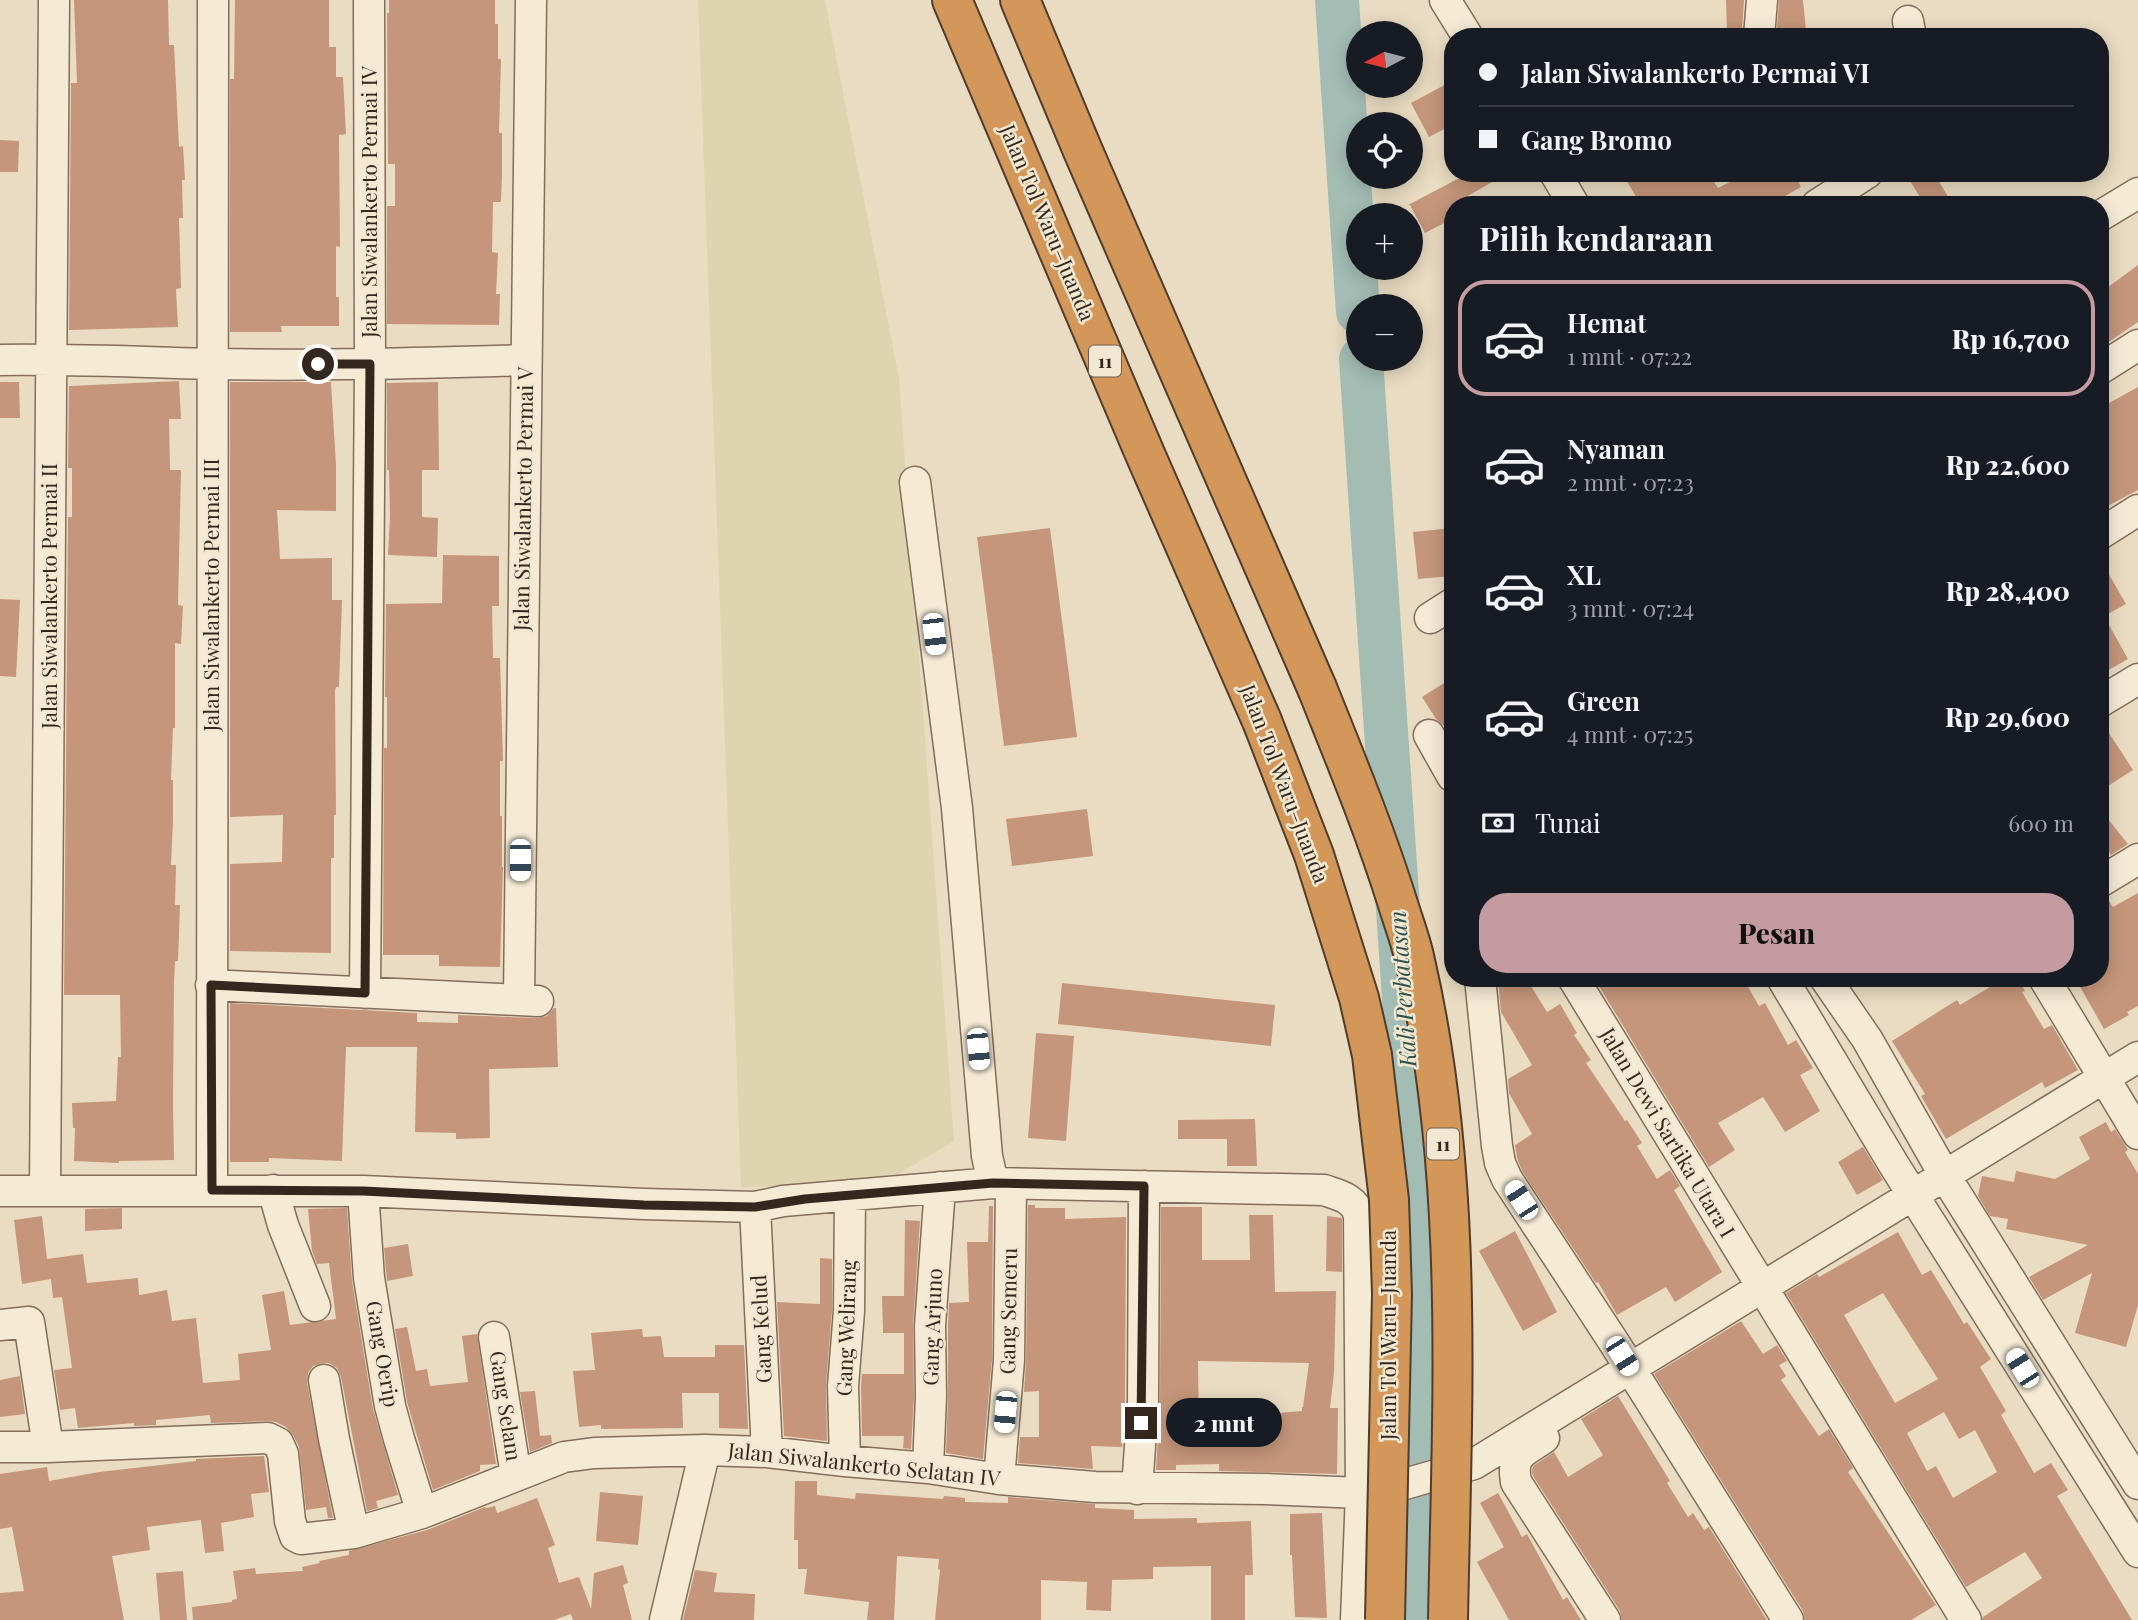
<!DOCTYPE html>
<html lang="id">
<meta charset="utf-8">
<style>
body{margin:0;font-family:"Playfair Display",serif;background:#242831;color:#f1f3f6;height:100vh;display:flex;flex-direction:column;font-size:26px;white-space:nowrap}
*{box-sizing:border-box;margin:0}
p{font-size:23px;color:#9ea1a6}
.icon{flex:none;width:38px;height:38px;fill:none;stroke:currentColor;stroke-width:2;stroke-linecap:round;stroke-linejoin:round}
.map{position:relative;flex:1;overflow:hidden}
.panel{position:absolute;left:1444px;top:196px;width:665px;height:791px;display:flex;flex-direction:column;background:#171b24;border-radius:28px;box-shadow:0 4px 18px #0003}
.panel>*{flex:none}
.banner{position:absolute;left:1444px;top:28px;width:665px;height:154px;border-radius:28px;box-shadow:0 4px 18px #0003;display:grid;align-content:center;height:154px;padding:0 35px;background:#171b24}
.needle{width:46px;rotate:263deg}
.tools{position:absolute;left:1346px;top:21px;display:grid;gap:14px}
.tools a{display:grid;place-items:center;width:77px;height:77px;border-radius:50%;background:#171b24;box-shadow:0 4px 18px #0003;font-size:35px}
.end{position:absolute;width:32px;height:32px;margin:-16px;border:9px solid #33271e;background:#fff;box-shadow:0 0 0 4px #fff}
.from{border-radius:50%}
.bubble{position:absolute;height:49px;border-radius:24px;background:#171b24;box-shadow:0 4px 18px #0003;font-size:23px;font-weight:800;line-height:49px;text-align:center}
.car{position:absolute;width:21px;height:42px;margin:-21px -10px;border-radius:9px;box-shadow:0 0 5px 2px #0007;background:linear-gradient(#fff 24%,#345 0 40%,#fff 0 76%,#345 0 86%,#fff 0)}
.banner b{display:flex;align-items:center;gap:24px;height:66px;font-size:26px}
.banner b+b{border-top:2px solid #363941}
.banner i{width:18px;height:18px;background:#f1f3f6}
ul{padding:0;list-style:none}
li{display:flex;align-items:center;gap:21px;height:116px;margin:0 14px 10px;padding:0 21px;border:4px solid transparent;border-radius:28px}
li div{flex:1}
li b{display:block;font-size:26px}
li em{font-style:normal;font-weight:800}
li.active{border-color:#c39ba0}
li>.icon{width:63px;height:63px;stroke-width:1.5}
h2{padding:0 35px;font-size:32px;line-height:84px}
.pay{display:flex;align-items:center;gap:18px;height:77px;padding:0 35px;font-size:26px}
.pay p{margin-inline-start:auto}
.button{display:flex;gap:14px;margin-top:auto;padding:14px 35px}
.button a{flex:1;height:80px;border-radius:28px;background:#c39ba0;color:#111;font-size:28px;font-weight:800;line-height:80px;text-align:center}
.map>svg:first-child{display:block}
.farmland{fill:#ded5b0}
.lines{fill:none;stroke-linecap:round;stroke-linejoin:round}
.river{stroke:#a4bdb4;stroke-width:44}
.building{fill:#c5967b;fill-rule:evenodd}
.minor-casing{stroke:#826e5b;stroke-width:33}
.highway-casing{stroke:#503d2f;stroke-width:42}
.minor{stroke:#f5ead4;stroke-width:30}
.highway{stroke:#d29759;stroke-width:38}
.highway-bridge-casing{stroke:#503d2f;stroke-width:42;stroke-linecap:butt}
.highway-bridge{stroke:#d29759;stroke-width:38}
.route{stroke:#33271e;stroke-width:9}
.labels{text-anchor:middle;stroke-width:5;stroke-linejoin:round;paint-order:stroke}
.shield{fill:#f2e7d1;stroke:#6c6154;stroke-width:2}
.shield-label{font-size:19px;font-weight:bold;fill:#33271e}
.street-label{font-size:21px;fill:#33271e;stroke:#f2e7d1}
.water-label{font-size:23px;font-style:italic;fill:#2e514d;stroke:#f2e7d1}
</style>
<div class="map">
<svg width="2138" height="1620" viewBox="0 0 2138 1620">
<rect width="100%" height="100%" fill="#eadcc2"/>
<path class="farmland" d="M698,0h127l74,378 55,763 -64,38 -149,9z"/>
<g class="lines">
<path class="river" d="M1337,0l21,312
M1361,359l55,818 9,316 -4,127"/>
</g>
<path class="building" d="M74,0h94l1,45h5l5,102 4,-1 2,34h-3l1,38h-4l2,70 -5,1 2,38 -109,3 2,-247h6z
M235,0h94v47h7v30h7l3,57 -7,1 1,112 -4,-1v51h3v29h-58l1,6h-52v-253h4z
M389,0h106v24h3v35h3l-2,74h3v41l-1,28h-8l-1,50 6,1 -2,41h4l-1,31 -112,-1v-118h8v-42h-7l-1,-151h2z
M1726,0h18l-2,31h-15z
M1779,0h24l3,31 -26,4v-5h-3z
M1452,81v44l-23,12 -18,-34z
M0,140l19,1 -1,31h-18z
M1469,173h39l-56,32v14l-27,14 -15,-28h-2z
M1622,173h53l5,9 14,-9h14l10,15 30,-15h46l7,14 -32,18h-128z
M1905,173h29l19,32h-28z
M2138,265v57l-38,26v-55z
M179,381l2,38h-12l1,51h11l-3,135 5,1 -2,38 -6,-1v85h-2l-2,52h2v41l-2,44h5l-1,40h5l-2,56h-3l-1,23 -1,120 1,56 -55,1v2l-45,-2 1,-33h-2l-1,-25 44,-2 2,-44h3l-1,-62h-56l4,-478h4v-49h-4l1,-82z
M0,382h19l1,36h-20z
M230,382h101l5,83v46l-59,-1 3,49 52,-1v42h10l-3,87h-3l-1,3 1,125h-2v43h-3v95l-101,-2v-87l52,-2 1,-47 -53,2z
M438,382l1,88h-17v47l16,1 -1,39 -49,-2 2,-39 -1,-46h-2v-87z
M2138,387v103l-38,20v-102z
M1050,528l27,209 -73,9 -27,-209z
M1452,528v48l-34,3 -5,-47z
M443,555l56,1v50h-7l1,52h7l3,103h-3v55h2v51h1l-3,100 -61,-1v-11h-56l1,-207h3v-51h-2l1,-93 56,-1z
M2100,559l26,45 -22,12 24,43 -28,16z
M0,599l20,1 -4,77 -16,-1z
M1452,678v63l-8,-15 -8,-7 -14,-22z
M2100,719l33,51 -33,21z
M1087,809l6,47 -81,10 -6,-47z
M2100,809l28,35 -17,11 -3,-5 -8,4z
M2138,893v113l-11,6 2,3 -25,14 -29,-51h25v-79l7,-1 6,9z
M1498,978h28l21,34 13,-8 17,29 -3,2 17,25 -5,3 39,58 2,-1 15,23 -5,3 20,33 13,-9 10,16 -6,4 48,82 -47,30 -9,-15 -49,28 -19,-33 -2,1 -74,-112 -5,-13 -2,-13 17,-11 -23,-41 -1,-14 24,-14 -31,-53z
M1594,978h149l16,28 6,-3 23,42 8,-5 17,28 -13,7 20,36 -35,21 -22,-35 -45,26 17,27 -26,17z
M2005,978h13l7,13 -3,1 22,37 8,-4 26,45 -33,18 -3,-6 -96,57 -25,-43 4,-2 -33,-53 65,-41 3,5z
M1062,983l213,22 -4,41 -213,-22z
M230,1003l187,10v9l41,1v-8l79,3 10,-2 7,-8h2l2,59 -69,2 1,69 -34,1v-6l-41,-1 2,-85h-71l-4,114 -73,-3v4h-39z
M1036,1033l38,3 -8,105 -38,-3z
M1255,1119l2,47h-30v-27h-49v-19z
M2106,1122l5,10 4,-3 10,16 3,5 -3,2 13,22v131l-12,42 -51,-14 17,-60 -49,27 -14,-23 59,-32 -82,-16 2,-10 -18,-3 -12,-20 4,-20 32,6 2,-11 39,8 35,-20 -11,-22z
M1863,1147l20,33 -26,15 -19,-33z
M1028,1205h7v3h30v11l61,-2 -1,185 -3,45 -31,-1 2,23 -75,-6 2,-26h19v-46l-15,1 2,-32z
M989,1206h4l-1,153 -9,100 -37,-6 2,-57v-70l1,-23 20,-1 -2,-60h21z
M1161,1207h41v53h48l-1,-45h24l2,77 61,-1 -2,82 -4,35h8l-1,66 -118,-3v-7l-43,1v5h-20l4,-67zM1198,1361l111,2 -6,44h-1v4l-35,3 1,13h-69z
M122,1208v21l-37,2v-22z
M347,1208l5,73 21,128 25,86 -22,6 2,7 -11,3 -26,-134 -4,-9 -8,-5h-7l-9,3 -5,7 -1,9 26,136h-5l-2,-11 -20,3 -7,-63 -6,-12 -7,-8 -10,-5 -9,-1 -56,2 -1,-8 -54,5v5l-22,1v-3l-56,5 -3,-20 -15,2 -6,-40 18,-2 -10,-71 -9,1 -2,-19 -29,5 -8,-64 28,-4 5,43 36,-5 4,29 51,-5 1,17 28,-5 5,31 24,-3 7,65 37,-3 -2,-26 33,-4 -9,-55 22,-4 6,34 46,-6 -7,-56 -12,1 -5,-13 -4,-42z
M1327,1216l15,2v54l-16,-1z
M905,1220l15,1 -7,104 1,71 -3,53 -8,-1 1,-12h-42l-1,-50 1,-12h42v-41h-21l-1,-37h22z
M1515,1231l42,81 -34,19 -44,-80z
M1898,1232l24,43 9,-5 33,54 3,-2 24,37 -11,8 26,44 -5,4 33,58 17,-10 17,27 -11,6 75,124h-149v-3l59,-39 -17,-26 -59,35 -180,-294 31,-19 2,3zM1883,1293l55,86 -43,24 -51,-88zM1944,1412l15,27 16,-9 22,42 -44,26 -17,-32 -9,5 -20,-38z
M408,1244l5,32 -26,5 -3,-33z
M820,1258l12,1v51l-6,75 1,56 -43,-5 -7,-134 43,2z
M1741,1321l22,33 14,-9 10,16 -8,4 7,11 -5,4 38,56 10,-7 24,39 -5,4 88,133 -25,15h-106l-2,-9 -149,-237z
M407,1327l9,44 11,-2 3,17 38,-4 -6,-46 15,-2 19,130 -16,1v6l-47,19 -26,-88 -12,-73z
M642,1329l1,8 18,-1 3,21h51v-12h29l4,84 -29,-1v-35h-37l1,35 -82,1v-4l-22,2 -6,-56 22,-1 -4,-37z
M20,1376l5,38 -25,3v-37z
M535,1391l5,45 11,-1 1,8 -22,9 -10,-60z
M1618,1396l52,85 -3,2 21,34 5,-4 11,17 5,-3 58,93h-145l-2,-9 -87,-135 -1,-4 1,-6 21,-14 14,25 35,-22 -22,-36z
M264,1456l5,36 -18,2 3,23 -33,6 3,28 -19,2 -4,-33 -54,7 3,23 -38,6 12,64h-124v-27l24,-2 -12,-64 -12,2v-55l47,-7 2,14 50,-9 97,-11v-2z
M795,1481h22v14l38,4 1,-6 87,6 1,-3 21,2v4l43,1v-6l87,7v4l39,2v9l63,-1v5l54,-2 2,54h-8v45h-34v-54l-58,1v12l-41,1 -1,31 -25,-1 1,-28 -46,-2v40h-106l5,-50 -2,-1 1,-10 -42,-3 -3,64h-27l2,-18 -65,-8 3,-25h-9v-29h-4z
M600,1492l43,4 -5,49 -42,-4z
M1498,1493l24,44 5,-3 36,66 4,-3 14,23h3h-75l-32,-58 27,-15 -24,-44z
M537,1498l18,47 -7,3 11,35 20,-6 12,32 3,-36 29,-8 5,18 -5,2 9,35h-59l-2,-6 -17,6h-361l-1,-13 40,-5v-2l5,-1 -4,-28 22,-3 1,6 47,-3 -1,-4 18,-4 -1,-2 30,-6v-4l78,-21 58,-23 1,1 9,-2 2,7z
M1322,1513l5,105 -32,-1 -3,-62h-2v-41z
M695,1570l22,3 -3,19 41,2 -1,26h-71z
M183,1571l4,49h-27l-4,-47z"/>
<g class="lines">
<defs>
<path id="minor" d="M1445,0l23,37
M1908,21l3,16
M1759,37l3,-37
M1555,173l19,32
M1817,205l50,-32
M2100,216l38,-23
M0,360c71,-1 141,2 212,4 104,2 209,-1 313,-4
M2100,369l38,-24
M915,482l42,326 30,348 6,27 331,7c14,5 31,8 35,25l2,278 -5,127
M2100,534l38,-24
M1430,618l22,-14
M2100,702l38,-23
M1429,735l23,41
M2100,882l38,-23
M1480,978l17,168 3,17 7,16 108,165 173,276
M1573,978l393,642
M1782,978l112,187 244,387
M1825,978l42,61 78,137 193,308
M2044,978l94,156
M211,985l327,16
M365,993l5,-629 -1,-364
M519,998l12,-998
M212,1190l1,-1190
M273,1190l10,35 32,81
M0,1191h363l281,13 111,3 28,-6 210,-18
M45,1191l9,-1191
M363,1191l6,87 21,128 9,33 23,74
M755,1207l12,245
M0,1325l29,-3 19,125
M494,1337l22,139
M324,1380l10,59 20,94
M1544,1438c-21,15 -33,15 -28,44l89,138
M0,1447h48l220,-9 10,5 5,11 7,67 5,15 6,3 53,-6 68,-20 142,-56 30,-4 111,-3 62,2 78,9 83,7 71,11 96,8 171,2 95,4h13l100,-29 664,-407
M845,1461l-2,-75 6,-75 1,-116
M928,1468l3,-72 -1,-70 10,-139
M999,1479l10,-119 2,-176
M1137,1489l6,-86 1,-217
M665,1620l40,-170"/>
<path id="highway" d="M952,0l193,454 117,267
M1020,0l63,151 234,537"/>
</defs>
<use href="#minor" class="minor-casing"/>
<use href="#highway" class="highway-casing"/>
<use href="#minor" class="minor"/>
<use href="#highway" class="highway"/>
<defs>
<path id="highway-bridge" d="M1317,688c28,70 57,140 80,213 6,20 14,40 18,60 50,216 37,440 33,659
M1262,721l52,134 45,143 13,57 17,145 3,94 -7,326"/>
</defs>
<use href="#highway-bridge" class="highway-bridge-casing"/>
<use href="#highway-bridge" class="highway-bridge"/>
</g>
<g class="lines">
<path class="route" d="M318,364h52l-5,629 -154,-8 1,205 151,1 281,14 111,2 50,-8 188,-16 151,3 -3,237"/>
</g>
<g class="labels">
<g class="shield">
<rect x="1089" y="345.5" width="32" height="31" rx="5"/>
<rect x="1427" y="1128.5" width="32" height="31" rx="5"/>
</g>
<g class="shield-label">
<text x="1105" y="368">11</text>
<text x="1443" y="1151">11</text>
</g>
<g class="street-label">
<text transform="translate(370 202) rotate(-90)" y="7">Jalan Siwalankerto Permai IV</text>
<text transform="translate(1047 223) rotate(67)" y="7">Jalan Tol Waru–Juanda</text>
<text transform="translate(524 499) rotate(-89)" y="7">Jalan Siwalankerto Permai V</text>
<text transform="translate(212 595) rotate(-90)" y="7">Jalan Siwalankerto Permai III</text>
<text transform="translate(50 596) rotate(-90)" y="7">Jalan Siwalankerto Permai II</text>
<text transform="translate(1284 784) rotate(69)" y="7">Jalan Tol Waru–Juanda</text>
<text transform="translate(1667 1133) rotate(59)" y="7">Jalan Dewi Sartika Utara I</text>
<text transform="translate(1009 1311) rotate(-89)" y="7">Gang Semeru</text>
<text transform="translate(933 1327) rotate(-88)" y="7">Gang Arjuno</text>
<text transform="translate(847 1328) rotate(-88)" y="7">Gang Welirang</text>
<text transform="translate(762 1329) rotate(-93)" y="7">Gang Kelud</text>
<text transform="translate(1389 1335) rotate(-90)" y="7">Jalan Tol Waru–Juanda</text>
<text transform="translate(382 1354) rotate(80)" y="7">Gang Oerip</text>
<text transform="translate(505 1406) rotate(81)" y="7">Gang Selam</text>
<text transform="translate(864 1465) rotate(6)" y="7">Jalan Siwalankerto Selatan IV</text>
</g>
<g class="water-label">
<text transform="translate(1403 989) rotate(-94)" y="8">Kali Perbatasan</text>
</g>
</g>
</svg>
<div class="tools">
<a><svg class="needle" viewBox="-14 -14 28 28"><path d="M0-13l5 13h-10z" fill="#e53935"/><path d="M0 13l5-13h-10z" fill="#9ea1a6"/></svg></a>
<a><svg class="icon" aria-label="locate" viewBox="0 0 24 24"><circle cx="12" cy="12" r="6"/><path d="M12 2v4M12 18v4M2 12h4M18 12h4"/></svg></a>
<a>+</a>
<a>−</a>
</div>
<i class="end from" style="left:318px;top:364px"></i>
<i class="end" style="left:1141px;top:1423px"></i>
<div class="bubble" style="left:1166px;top:1398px;width:116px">2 mnt</div>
<i class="car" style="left:934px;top:634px;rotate:173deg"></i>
<i class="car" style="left:520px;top:860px;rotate:180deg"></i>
<i class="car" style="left:978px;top:1049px;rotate:175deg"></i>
<i class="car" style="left:1521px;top:1200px;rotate:327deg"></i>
<i class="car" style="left:1622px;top:1356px;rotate:148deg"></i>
<i class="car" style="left:2022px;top:1368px;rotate:328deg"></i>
<i class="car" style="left:1005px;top:1412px;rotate:185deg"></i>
<div class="banner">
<b><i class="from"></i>Jalan Siwalankerto Permai VI</b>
<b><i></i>Gang Bromo</b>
</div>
<section class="panel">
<h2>Pilih kendaraan</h2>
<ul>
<li class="active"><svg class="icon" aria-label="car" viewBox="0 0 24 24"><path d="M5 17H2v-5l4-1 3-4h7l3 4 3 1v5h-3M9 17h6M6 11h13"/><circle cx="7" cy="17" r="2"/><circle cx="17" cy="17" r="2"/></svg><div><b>Hemat</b><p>1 mnt · 07:22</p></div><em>Rp 16,700</em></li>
<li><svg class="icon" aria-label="car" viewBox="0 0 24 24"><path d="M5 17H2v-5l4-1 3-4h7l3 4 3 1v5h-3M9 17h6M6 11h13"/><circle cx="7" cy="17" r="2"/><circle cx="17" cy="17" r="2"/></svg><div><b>Nyaman</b><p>2 mnt · 07:23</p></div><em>Rp 22,600</em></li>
<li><svg class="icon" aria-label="car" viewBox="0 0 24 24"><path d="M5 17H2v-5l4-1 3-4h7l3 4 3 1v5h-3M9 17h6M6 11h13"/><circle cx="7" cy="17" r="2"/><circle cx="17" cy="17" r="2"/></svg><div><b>XL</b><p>3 mnt · 07:24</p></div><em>Rp 28,400</em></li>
<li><svg class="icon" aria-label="car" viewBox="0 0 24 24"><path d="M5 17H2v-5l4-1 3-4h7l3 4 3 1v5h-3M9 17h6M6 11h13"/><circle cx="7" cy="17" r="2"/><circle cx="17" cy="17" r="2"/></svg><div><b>Green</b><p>4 mnt · 07:25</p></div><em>Rp 29,600</em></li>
</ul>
<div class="pay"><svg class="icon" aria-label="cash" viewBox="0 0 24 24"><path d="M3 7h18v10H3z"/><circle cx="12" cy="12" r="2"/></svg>Tunai<p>600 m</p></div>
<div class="button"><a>Pesan</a></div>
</section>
</div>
